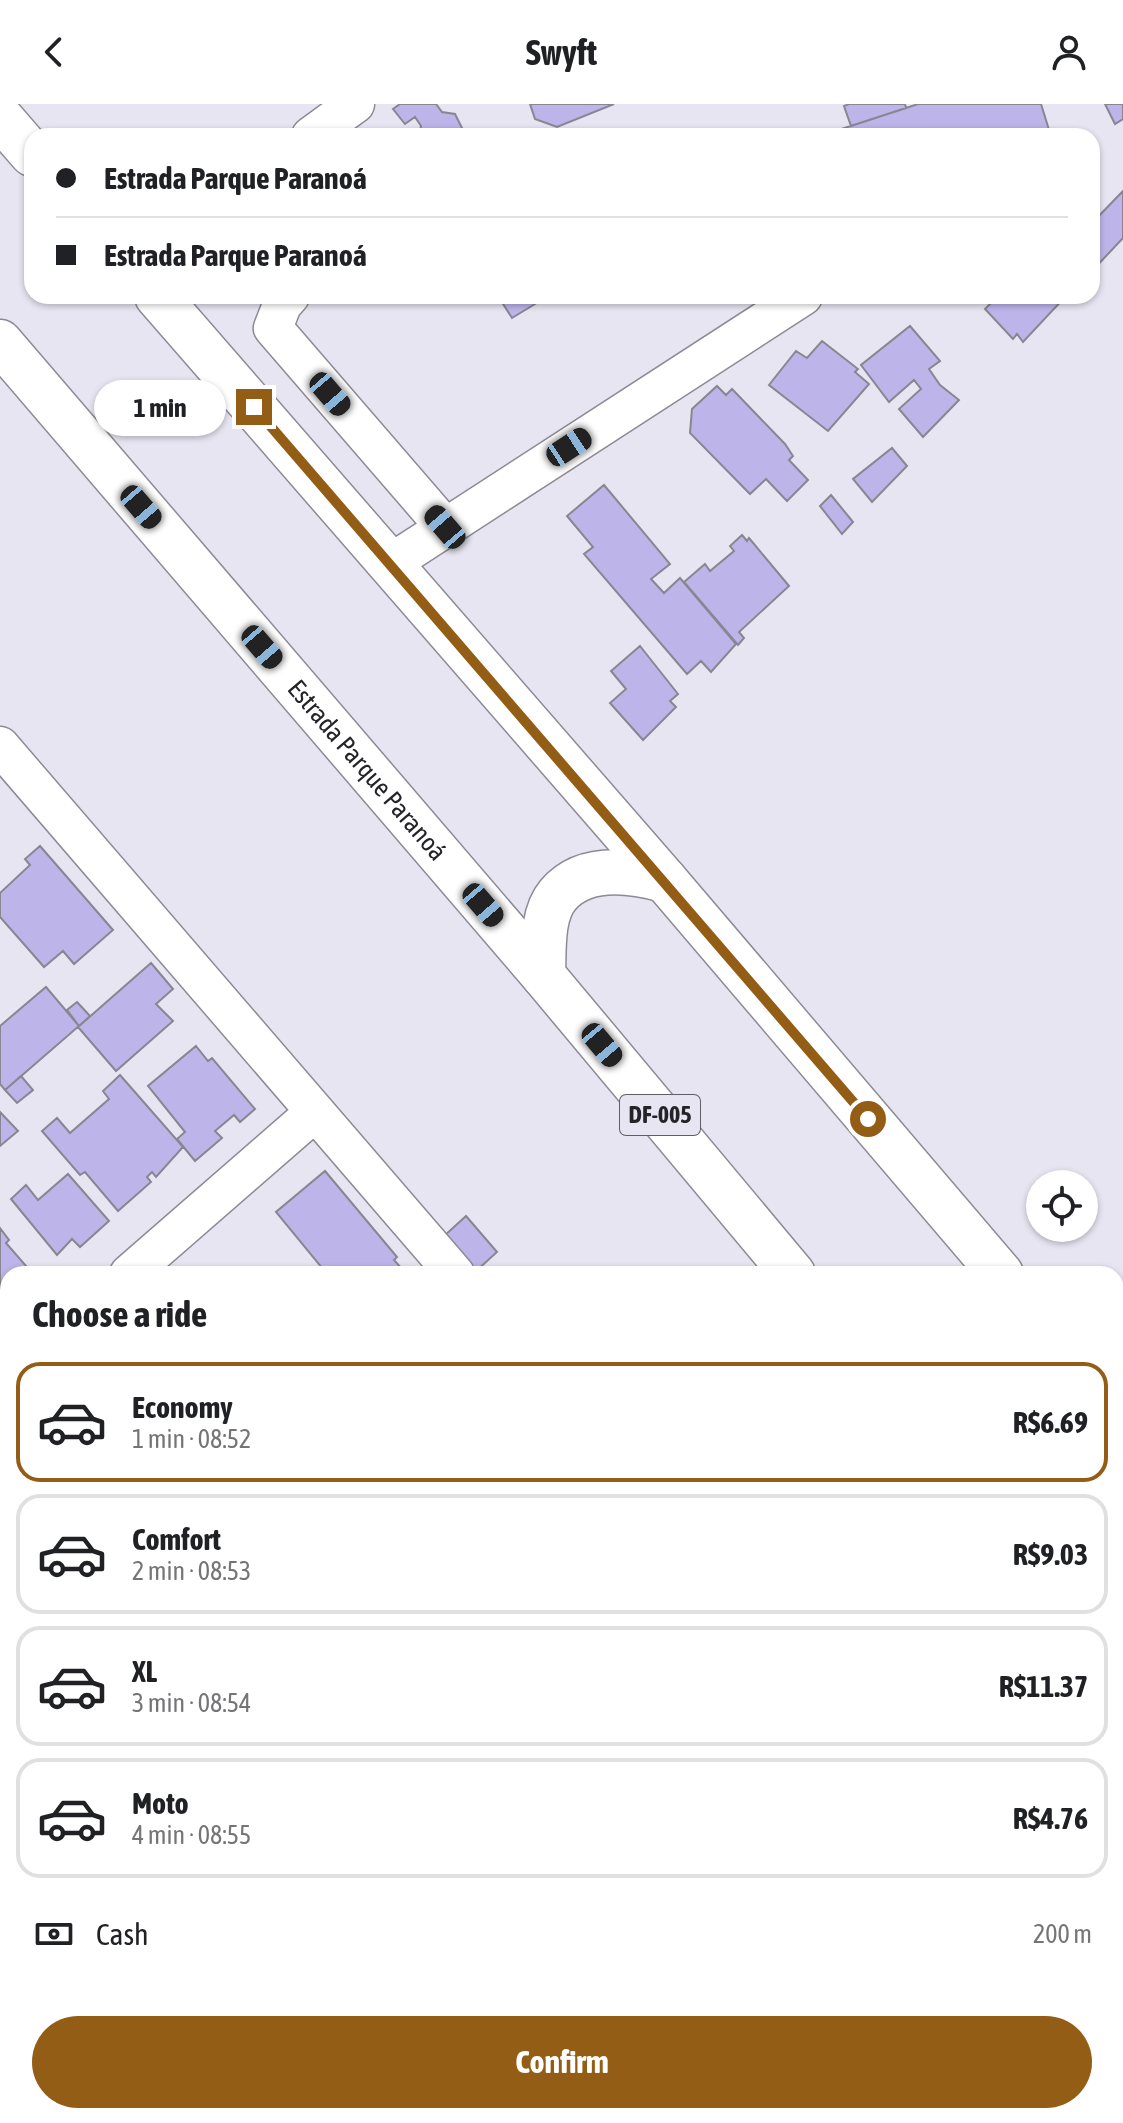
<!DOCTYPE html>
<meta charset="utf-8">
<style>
body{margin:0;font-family:"Asap Condensed",sans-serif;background:#f6f6f6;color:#202124;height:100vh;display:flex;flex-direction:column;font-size:30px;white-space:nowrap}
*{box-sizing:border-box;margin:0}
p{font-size:26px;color:#757577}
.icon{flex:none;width:44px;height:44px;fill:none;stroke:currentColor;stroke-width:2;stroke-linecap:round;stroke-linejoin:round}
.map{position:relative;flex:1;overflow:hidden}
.details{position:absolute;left:0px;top:1162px;width:1124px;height:858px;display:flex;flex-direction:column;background:#fff;border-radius:24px 24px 0 0;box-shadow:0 2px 6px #0004}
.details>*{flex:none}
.guide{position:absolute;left:24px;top:24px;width:1076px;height:176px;border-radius:24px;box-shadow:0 2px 6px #0004;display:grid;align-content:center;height:176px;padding:0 32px;background:#fff}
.tools{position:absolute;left:1026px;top:1066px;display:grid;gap:16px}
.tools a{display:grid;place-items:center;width:72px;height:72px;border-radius:50%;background:#fff;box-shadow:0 2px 6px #0004;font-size:40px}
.end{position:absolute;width:36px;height:36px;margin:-18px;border:10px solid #945d15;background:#fff;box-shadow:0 0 0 4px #fff}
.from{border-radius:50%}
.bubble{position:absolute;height:56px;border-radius:28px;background:#fff;box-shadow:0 2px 6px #0004;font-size:26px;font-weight:700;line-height:56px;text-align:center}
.car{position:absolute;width:24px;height:48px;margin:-24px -12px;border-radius:10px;box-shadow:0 0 6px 2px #0007;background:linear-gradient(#222 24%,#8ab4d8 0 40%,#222 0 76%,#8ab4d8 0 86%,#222 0)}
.guide b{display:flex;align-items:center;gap:28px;height:76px;font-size:30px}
.guide b+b{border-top:2px solid #e0e0e0}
.guide i{width:20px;height:20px;background:#202124}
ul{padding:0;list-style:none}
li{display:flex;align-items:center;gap:24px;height:120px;margin:0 16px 12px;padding:0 16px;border:4px solid #e0e0e0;border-radius:24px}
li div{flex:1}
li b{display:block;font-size:30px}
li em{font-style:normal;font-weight:700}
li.selected{border-color:#945d15}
li>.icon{width:72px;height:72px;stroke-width:1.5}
h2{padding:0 32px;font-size:36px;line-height:96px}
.pay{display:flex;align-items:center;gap:20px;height:88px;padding:0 32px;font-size:30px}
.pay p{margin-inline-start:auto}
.action{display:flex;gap:16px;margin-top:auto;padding:16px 32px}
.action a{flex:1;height:92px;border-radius:48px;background:#945d15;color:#fff;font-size:32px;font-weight:700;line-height:92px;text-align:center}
header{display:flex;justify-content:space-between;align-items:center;height:104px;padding:0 32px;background:#fff;font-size:36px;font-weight:700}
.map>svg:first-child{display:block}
.building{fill:#bdb4e9;stroke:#888691;stroke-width:2}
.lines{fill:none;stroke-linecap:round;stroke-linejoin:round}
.minor-casing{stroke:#8c8b95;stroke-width:41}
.major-casing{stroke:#8c8b95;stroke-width:47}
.minor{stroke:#fff;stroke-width:38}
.major{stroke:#fff;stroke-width:44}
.route{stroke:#945d15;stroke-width:10}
.labels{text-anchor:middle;stroke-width:7;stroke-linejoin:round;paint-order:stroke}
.shield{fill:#e7e5f1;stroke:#5e5e64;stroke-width:2}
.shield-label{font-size:24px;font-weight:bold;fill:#242428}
.street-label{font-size:26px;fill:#242428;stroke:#e7e5f1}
</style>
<header><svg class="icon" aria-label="back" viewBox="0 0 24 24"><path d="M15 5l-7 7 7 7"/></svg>Swyft<svg class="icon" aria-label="person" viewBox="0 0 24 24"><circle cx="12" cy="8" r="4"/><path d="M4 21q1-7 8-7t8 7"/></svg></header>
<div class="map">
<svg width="1123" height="2019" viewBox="0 0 1123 2019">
<rect width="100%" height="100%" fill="#e7e5f1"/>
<path class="building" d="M400,0h36l6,8 13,2 11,22h-47l2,-10 -6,-9 -10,7 -12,-15z
M530,0h84l-57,23 -22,-8z
M849,0h56l1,4 -55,18 -7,-20z
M918,0h123l9,29 -9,3h-207l-2,-4z
M1105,0h18v15l-8,5z
M1123,87v47l-31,33v-48z
M498,192h32l5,8 -23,14z
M998,192h68l-43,46 -6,-8 -4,5 -28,-30z
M910,222l30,35 -11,8 11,16 19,15 -36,37 -24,-28 22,-20 -7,-9 -25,22 -28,-37z
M822,237l36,28 -3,3 14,12 -41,47 -59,-46 27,-34 11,7z
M717,282l9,9 6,-6 53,55 8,12 -4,4 19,20 -21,21 -21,-22 -16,15 -60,-61 2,-24z
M892,344l15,18 -35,36 -19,-23z
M604,381l66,79 -19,15 13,14 16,-15 56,66 -25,28 -10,-11 -14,13 -103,-120 9,-7 -26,-31z
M831,391l22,27 -11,12 -22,-28z
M742,431l5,6 2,-3 40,48 -50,46 5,6 -6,7 -54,-63 21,-18 5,7 24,-20 -4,-5z
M640,542l38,48 -8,7 6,6 -33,33 -33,-37 16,-14 -15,-18z
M40,742l73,84 -39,34 -11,-13 -19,16 -44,-50v-24l30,-28 -5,-6z
M151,859l22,26 -17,15 17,17 -57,50 -38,-44z
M46,883l33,39 -74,64 -5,-6v-58z
M77,898l13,14 -11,10 -12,-16z
M196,942l12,15 4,-3 43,51 -15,13 -6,-7 -19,16 7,7 -27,23 -18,-22 8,-7 -37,-46z
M120,971l63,72 -27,30 -4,-5 -5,5 4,5 -33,29 -33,-39 -5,3 -38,-44 15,-13 13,15 39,-34 -6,-8z
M21,972l12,14 -16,13 -12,-13z
M0,1008l18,19 -18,15z
M325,1067l72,86 -3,3 9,10 -4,4h-72l-51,-62z
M68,1070l41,47 -29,26 -8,-8 -15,16 -46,-56 15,-14 12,15z
M466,1112l31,36 -22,20 -32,-35z
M0,1124l9,12 -3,3 27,31h-25v28l-8,7z
M2,1580l2,3 4,-3v78l-4,4 -4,-4z
M7,1721l1,69 -8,7v-71z
M8,1900v94h-5l-3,-3v-85z
M73,2012h38l6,7h-52z
M138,2012h19l5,6 -26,1 -3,-3z
M169,2012h83l7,7h-98z
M286,2012h67l6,7h-81z
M561,2012h78l6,7h-92z
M639,2012h97l-9,7h-82z
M783,2012h27l4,5 -25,2z
M845,2012h16l6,7h-30z
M978,2012h37l3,7h-41l4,-4z
M1038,2012h68l-8,7h-57z"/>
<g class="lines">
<defs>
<path id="minor" d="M311,32l44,-32
M290,192l-8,9 -9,23 172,199
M391,459l412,-267
M0,642l455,528
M129,1170l186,-162
M1116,1248h7
M0,1283l8,-7
M0,1864l8,-6
M1116,1942l7,8
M509,2019l8,-7"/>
<g id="major">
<path d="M0,13l32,37"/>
<path d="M157,192l508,584 336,394"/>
<path id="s1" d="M0,238l543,633 250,299"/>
<path d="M543,871c1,-24 -2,-60 15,-80 26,-31 74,-24 107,-15"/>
<path d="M1116,1305l7,8"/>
<path d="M1116,1541l7,8"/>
</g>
</defs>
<use href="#minor" class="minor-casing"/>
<use href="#major" class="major-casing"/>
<use href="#minor" class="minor"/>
<use href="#major" class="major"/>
</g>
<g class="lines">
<path class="route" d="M254,303l614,712"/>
</g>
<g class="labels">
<rect class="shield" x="620" y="991" width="80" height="40" rx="6"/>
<g class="shield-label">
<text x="660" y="1019">DF-005</text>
</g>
<g class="street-label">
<text dy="9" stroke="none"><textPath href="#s1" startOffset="564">Estrada Parque Paranoá</textPath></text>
</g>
</g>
</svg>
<div class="tools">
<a><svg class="icon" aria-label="locate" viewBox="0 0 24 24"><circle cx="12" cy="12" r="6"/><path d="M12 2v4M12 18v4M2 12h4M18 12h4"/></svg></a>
</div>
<i class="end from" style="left:868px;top:1015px"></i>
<i class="end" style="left:254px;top:303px"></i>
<div class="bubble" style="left:94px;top:276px;width:132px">1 min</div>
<i class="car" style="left:330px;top:290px;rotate:139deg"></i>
<i class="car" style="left:569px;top:343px;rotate:57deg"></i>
<i class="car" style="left:141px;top:403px;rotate:139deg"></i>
<i class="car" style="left:445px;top:423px;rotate:319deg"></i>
<i class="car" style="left:262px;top:543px;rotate:139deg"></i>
<i class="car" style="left:483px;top:801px;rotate:139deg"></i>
<i class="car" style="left:602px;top:941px;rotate:140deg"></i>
<div class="guide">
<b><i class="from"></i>Estrada Parque Paranoá</b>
<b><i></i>Estrada Parque Paranoá</b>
</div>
<section class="details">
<h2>Choose a ride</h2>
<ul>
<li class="selected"><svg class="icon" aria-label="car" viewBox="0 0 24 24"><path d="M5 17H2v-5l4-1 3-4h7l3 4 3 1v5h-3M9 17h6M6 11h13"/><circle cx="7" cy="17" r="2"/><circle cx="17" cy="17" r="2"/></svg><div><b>Economy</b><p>1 min · 08:52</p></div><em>R$6.69</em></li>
<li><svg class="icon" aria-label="car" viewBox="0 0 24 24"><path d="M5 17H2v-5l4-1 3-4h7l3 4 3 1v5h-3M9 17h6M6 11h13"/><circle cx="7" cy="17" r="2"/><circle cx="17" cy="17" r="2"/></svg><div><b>Comfort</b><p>2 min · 08:53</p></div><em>R$9.03</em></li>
<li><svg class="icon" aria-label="car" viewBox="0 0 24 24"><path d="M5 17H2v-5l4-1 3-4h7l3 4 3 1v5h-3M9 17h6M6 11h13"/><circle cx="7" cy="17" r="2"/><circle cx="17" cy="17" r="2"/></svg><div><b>XL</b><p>3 min · 08:54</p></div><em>R$11.37</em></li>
<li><svg class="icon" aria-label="car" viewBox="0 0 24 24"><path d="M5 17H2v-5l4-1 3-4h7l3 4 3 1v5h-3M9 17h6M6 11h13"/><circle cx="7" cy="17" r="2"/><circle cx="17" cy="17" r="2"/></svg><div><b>Moto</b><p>4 min · 08:55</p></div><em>R$4.76</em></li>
</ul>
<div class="pay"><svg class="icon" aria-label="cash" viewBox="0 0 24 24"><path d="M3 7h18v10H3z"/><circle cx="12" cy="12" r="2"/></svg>Cash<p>200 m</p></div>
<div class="action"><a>Confirm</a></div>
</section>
</div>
